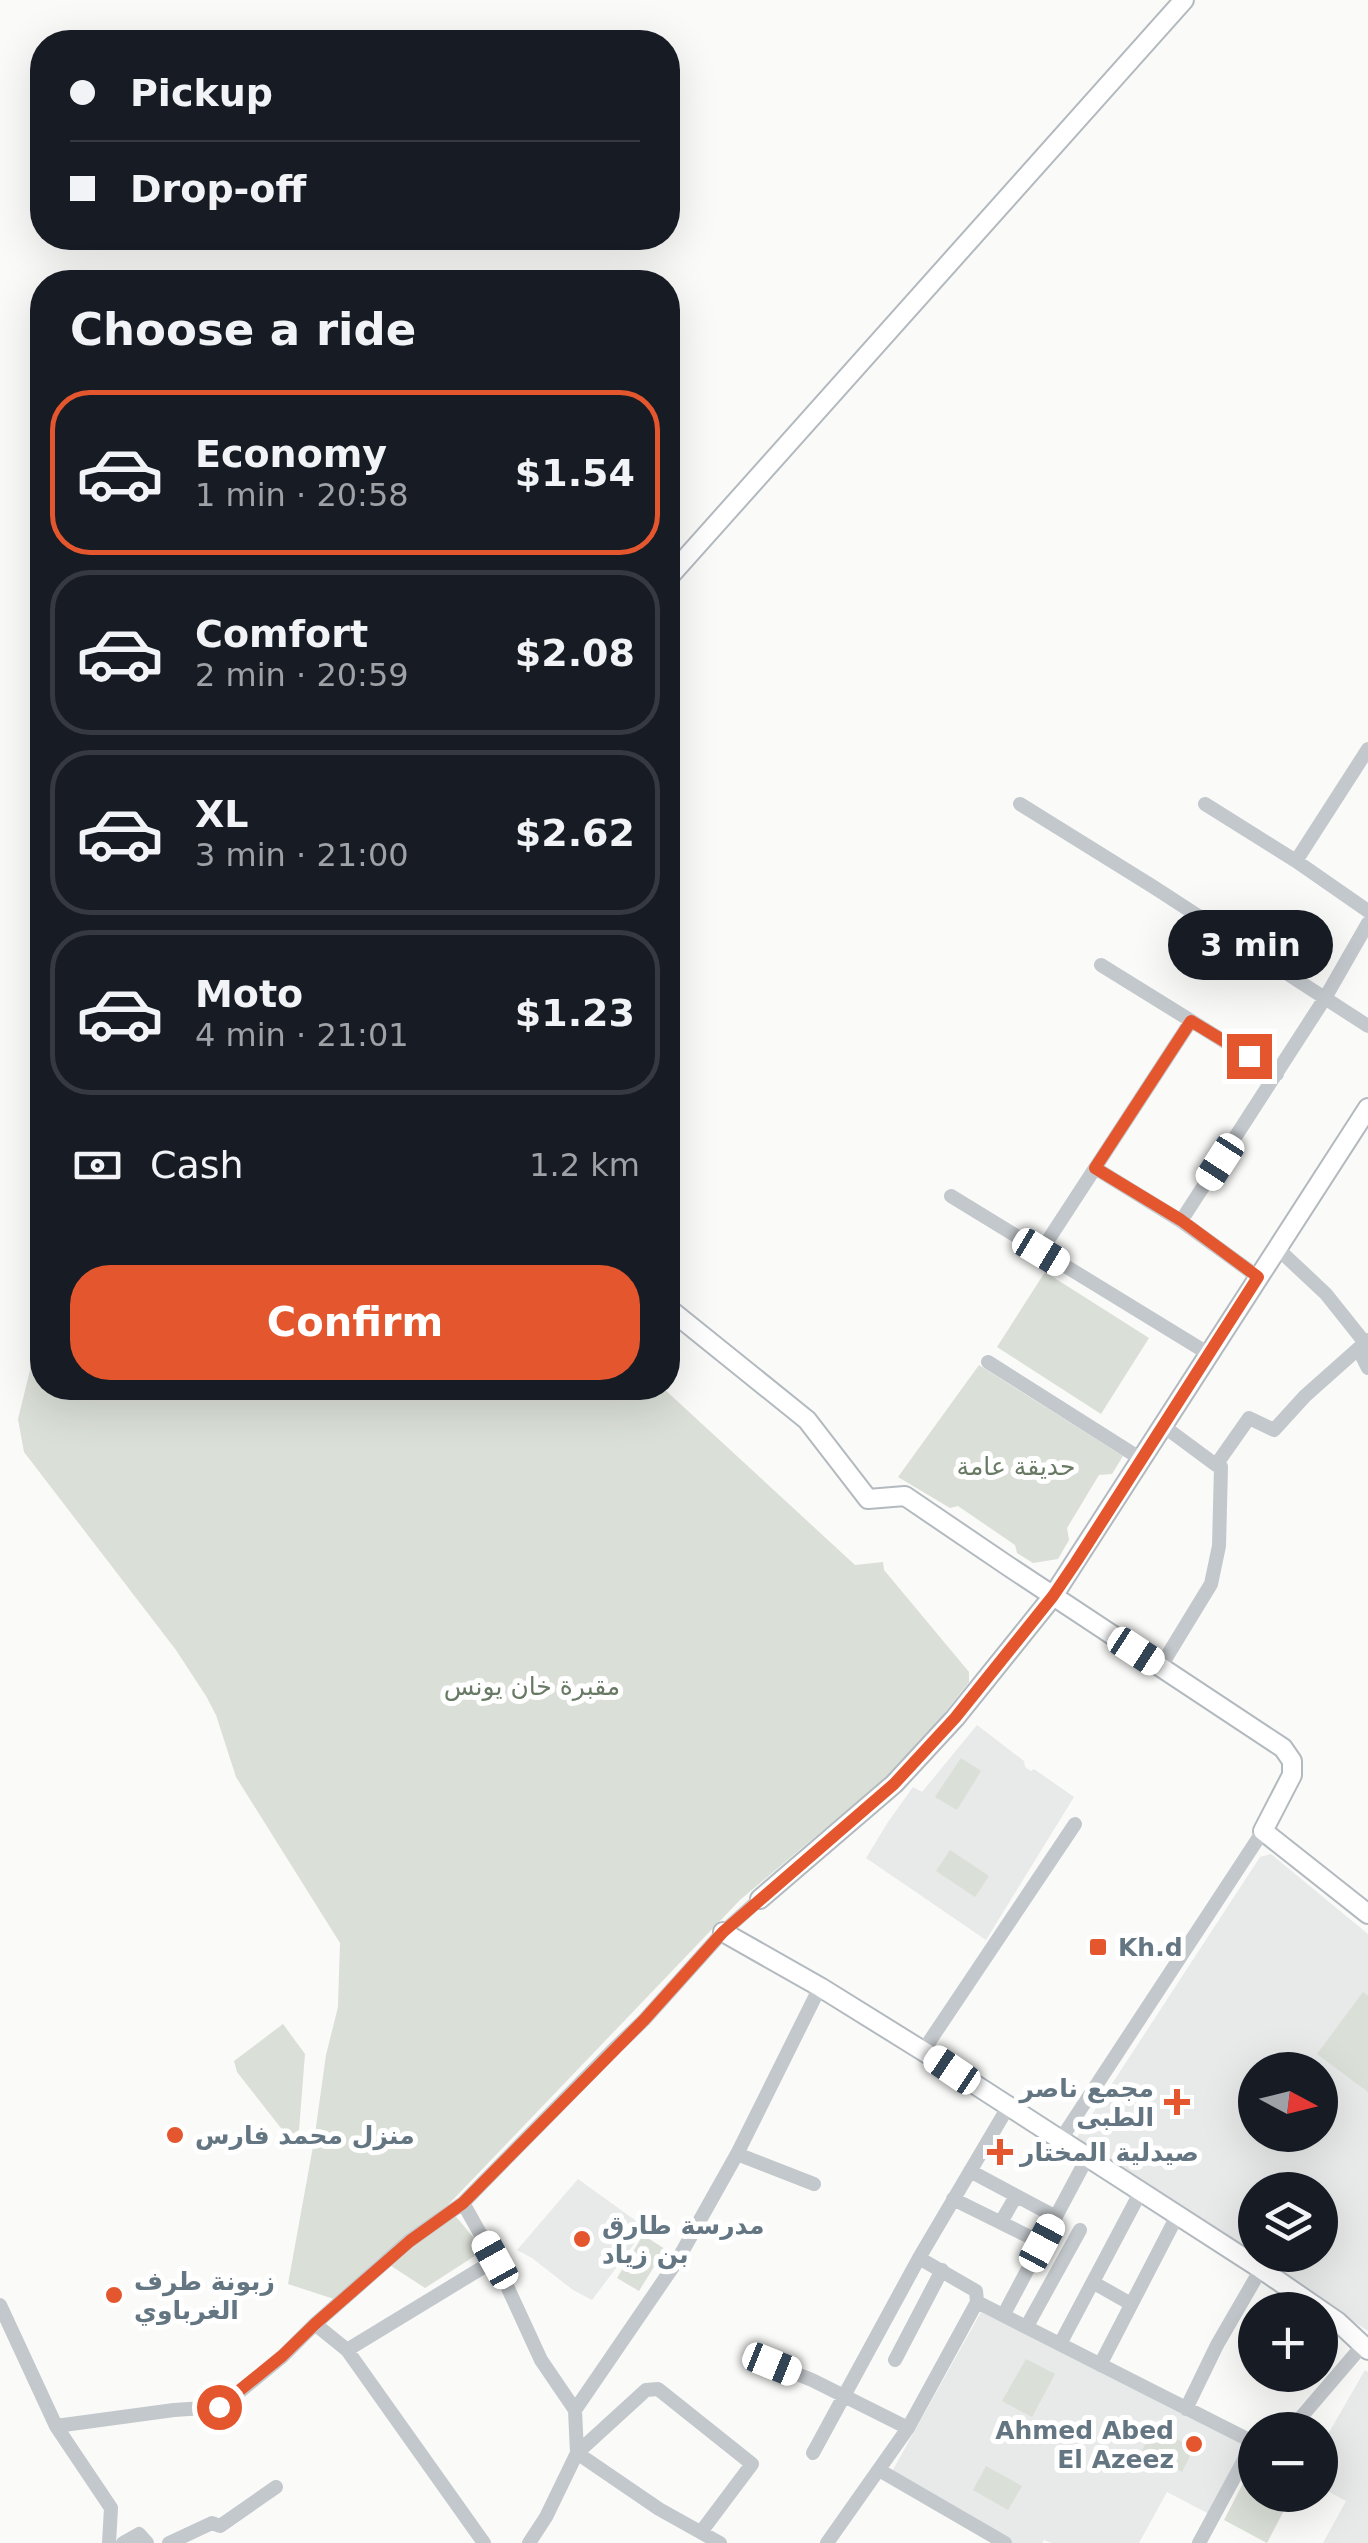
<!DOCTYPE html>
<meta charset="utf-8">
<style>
body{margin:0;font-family:"DejaVu Sans","Noto Sans Arabic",sans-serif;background:#242831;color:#f1f3f6;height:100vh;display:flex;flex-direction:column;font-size:38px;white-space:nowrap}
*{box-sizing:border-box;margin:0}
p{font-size:32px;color:#9ea1a6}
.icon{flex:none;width:55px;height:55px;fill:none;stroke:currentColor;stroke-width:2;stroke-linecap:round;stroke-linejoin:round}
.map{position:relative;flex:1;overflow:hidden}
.details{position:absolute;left:30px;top:270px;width:650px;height:1130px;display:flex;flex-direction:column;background:#171b24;border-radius:40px;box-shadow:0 10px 40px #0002}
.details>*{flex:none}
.guide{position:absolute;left:30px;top:30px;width:650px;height:220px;border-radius:40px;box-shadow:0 10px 40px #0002;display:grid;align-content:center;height:220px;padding:0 40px;background:#171b24}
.needle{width:65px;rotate:97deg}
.buttons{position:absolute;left:1238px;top:2052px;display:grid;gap:20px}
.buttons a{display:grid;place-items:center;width:100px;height:100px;border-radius:50%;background:#171b24;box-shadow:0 10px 40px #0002;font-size:50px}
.end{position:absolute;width:45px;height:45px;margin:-22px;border:12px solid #e4572e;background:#fff;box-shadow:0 0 0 5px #fff}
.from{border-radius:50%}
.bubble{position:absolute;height:70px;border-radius:35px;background:#171b24;box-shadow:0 10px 40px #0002;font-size:32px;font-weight:800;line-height:70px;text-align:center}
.car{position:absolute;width:30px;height:60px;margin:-30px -15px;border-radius:12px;box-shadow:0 0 8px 2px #0007;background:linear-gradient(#fff 24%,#345 0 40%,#fff 0 76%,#345 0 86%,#fff 0)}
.guide b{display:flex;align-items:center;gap:35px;height:95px;font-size:38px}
.guide b+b{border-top:2px solid #363941}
.guide i{width:25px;height:25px;background:#f1f3f6}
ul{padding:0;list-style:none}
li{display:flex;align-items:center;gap:30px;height:165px;margin:0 20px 15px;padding:0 20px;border:5px solid #363941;border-radius:40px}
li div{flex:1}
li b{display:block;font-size:38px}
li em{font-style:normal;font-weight:800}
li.selected{border-color:#e4572e}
li>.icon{width:90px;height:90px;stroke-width:1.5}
h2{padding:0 40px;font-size:45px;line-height:120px}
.pay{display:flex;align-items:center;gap:25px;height:110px;padding:0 40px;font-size:38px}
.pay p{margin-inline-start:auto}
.button{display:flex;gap:20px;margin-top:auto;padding:20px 40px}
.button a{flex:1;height:115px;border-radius:40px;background:#e4572e;color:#fff;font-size:40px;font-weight:800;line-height:115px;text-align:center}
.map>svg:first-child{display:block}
.built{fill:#e8e9e9;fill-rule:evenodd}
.green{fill:#dadfd7}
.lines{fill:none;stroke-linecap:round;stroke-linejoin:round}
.secondary-casing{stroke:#b3babf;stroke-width:22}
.street{stroke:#c3c8cc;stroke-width:14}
.secondary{stroke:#fff;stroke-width:18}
.route{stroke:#e4572e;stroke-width:12}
.poi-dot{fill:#e4572e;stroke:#fff;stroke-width:4}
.labels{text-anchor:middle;stroke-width:10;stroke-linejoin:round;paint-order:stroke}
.park-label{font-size:25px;fill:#687a64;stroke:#fff}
.poi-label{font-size:25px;font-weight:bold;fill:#657683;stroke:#fff;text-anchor:start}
</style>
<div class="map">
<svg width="1368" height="2543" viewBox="0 0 1368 2543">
<rect width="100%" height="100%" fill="#fafaf8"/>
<path class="built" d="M977,1725l47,36 1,6 6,4 3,-2 40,28 -88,143 -120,-82 22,-36 25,-35 9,5z
M1271,1854l97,80v397l-294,-189 186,-285zM1255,2070h65v65h-65zM1255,2190h65v65h-65z
M578,2179l68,49 -54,72 -19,-10 -41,-32 -15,-8z
M981,2312l135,65 131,70 -36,68 -44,-23 -28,51h-88l-7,-3 -2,3h-30l-122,-68z
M1365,2370l3,2v171h-45l23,-42 -26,-14v-39z"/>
<path class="green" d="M1045,1272l104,66 -48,76 -104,-67z
M42,1341v47h621l192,177 28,-3 1,8 85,102v10l-52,66 -39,36 -138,116 -293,306 37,44 -59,38 -46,-30 -45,41 -46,-15 26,-143 12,-86 12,-48 2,-64 -104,-166 -20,-62 -10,-19 -30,-46 -152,-198 -6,-33 17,-69z
M979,1365l144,91 -11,18 -13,1 -32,53 2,12 -11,19 -25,4 -16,-10 -2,-8 -57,-39 -8,2 -52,-31z
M961,1758l20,13 -24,39 -22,-13z
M950,1850l39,26 -14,21 -39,-26z
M1363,1992l5,4v96l-51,-38z
M283,2024l22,30 -6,76 -11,7 -51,-65 -3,-11z
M643,2235l22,14 -26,42 -22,-13z
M1026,2359l29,15 -23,43 -30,-16z
M1154,2427l40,21 -12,24 -40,-21z
M1255,2460v35h37l-25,48 -43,-23z
M986,2466l36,20 -14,24 -35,-20z"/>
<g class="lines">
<defs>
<path id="secondary" d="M668,578l516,-578
M668,1308l139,112 61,79 37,-3 103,70 275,182 9,13v14l-29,56 105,83
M760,1899l134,-115 61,-66 98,-122 315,-488
M723,1932l97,55 103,64 338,218 77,53 30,28"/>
</defs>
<use href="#secondary" class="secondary-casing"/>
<path class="street" d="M1020,804l132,82 216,140
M1205,804l91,57 72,50
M1296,861l72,-112
M1101,965l176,109
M1095,1168l86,53 77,56
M951,1196l258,158
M1181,1221l144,-223 43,-75
M1277,1248l49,46 39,49 -3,13 6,12
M1041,1251l150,-230
M988,1362l153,97
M1162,1425l54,40
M1161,1666l50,-82 8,-38 2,-79 -5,-2 33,-47 25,12 31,-34 63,-56
M923,2051l152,-227
M1061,2139l202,-308
M737,2154l77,30
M970,2171l86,46
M953,2199l89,44
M463,2203l32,57 46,100 34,50 2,43 82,56 61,34
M1001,2222l15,-26
M919,2258l57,33 1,11 278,141
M1094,2283l37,21
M0,2305l56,121 55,82 -2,35
M1004,2314l83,-156
M315,2324l32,26 137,193
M1027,2326l53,-96
M1060,2344l80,-151
M347,2350l148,-90
M751,2356l61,24 96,48
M895,2360l47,-90
M1100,2365l77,-149
M1186,2409l31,-64 44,-76
M575,2410l102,-149 60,-107 83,-167
M56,2426l118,-16 45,-3 7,-4 57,-47 32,-32 94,-83 54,-38 152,-155 29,-28 79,-88 37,-33
M1290,2430l72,-84
M813,2453l106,-195 89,-151
M879,2470l126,73
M123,2543l16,-9 8,9
M169,2543l43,-20 8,3 56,-39
M529,2543l17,-26 31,-64 69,-63 12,-1 94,75 -51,68
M827,2543l81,-115 69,-126
M1199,2543l54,-100"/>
<use href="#secondary" class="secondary"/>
</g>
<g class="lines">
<path class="route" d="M219,2407l63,-51 33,-32 95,-83 53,-38 181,-183 79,-88 171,-148 61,-66 98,-122 23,-34 182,-285 -77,-57 -86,-52 96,-147 58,35"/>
</g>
<g class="poi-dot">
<rect x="1088" y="1937" width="20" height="20" rx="5"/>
<path d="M1172 2087h10v10h10v10h-10v10h-10v-10h-10v-10h10z"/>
<circle cx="175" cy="2135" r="10"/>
<path d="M995 2137h10v10h10v10h-10v10h-10v-10h-10v-10h10z"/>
<circle cx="582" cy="2239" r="10"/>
<circle cx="114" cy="2295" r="10"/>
<circle cx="1194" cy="2444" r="10"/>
</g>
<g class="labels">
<g class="park-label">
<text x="1016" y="1475">حديقة عامة</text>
<text x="532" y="1695">مقبرة خان يونس</text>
</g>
<g class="poi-label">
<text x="1118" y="1956">Kh.d</text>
<text x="1154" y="2097" text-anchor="end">مجمع ناصر<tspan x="1154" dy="29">الطبى</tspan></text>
<text x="195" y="2144">منزل محمد فارس</text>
<text x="1020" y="2161">صيدلية المختار</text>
<text x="602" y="2234">مدرسة طارق<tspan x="602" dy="29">بن زياد</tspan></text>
<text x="134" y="2290">زبونة طرف<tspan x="134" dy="29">الغرباوي</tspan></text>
<text x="1174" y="2439" text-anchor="end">Ahmed Abed<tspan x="1174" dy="29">El Azeez</tspan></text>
</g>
</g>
</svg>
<div class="buttons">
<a><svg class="needle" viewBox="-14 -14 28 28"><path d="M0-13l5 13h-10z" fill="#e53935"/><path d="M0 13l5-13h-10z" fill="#9ea1a6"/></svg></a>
<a><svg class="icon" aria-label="layers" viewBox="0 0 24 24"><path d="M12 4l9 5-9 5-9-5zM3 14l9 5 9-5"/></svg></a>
<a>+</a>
<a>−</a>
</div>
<i class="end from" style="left:219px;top:2407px"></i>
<i class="end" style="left:1249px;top:1056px"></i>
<div class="bubble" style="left:1168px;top:910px;width:165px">3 min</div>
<i class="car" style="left:1220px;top:1162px;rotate:213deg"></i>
<i class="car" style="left:1041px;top:1252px;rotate:121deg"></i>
<i class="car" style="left:1136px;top:1651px;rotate:123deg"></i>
<i class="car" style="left:952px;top:2070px;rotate:304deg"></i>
<i class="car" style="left:1042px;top:2243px;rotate:28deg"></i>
<i class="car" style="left:495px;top:2260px;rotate:331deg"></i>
<i class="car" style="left:772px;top:2364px;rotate:112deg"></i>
<div class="guide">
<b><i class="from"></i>Pickup</b>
<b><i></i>Drop-off</b>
</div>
<section class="details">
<h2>Choose a ride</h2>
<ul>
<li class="selected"><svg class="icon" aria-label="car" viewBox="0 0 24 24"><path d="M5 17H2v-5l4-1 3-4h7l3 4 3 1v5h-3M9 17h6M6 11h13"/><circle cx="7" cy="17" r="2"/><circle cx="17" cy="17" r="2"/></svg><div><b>Economy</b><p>1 min · 20:58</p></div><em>$1.54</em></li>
<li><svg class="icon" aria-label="car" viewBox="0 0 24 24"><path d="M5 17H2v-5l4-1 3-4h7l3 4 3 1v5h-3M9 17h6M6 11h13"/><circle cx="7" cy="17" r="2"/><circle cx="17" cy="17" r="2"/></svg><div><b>Comfort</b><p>2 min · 20:59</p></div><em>$2.08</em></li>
<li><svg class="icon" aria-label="car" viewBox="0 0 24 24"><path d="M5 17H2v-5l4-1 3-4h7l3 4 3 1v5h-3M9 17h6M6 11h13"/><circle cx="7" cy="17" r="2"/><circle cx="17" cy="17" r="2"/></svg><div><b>XL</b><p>3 min · 21:00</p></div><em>$2.62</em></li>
<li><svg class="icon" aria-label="car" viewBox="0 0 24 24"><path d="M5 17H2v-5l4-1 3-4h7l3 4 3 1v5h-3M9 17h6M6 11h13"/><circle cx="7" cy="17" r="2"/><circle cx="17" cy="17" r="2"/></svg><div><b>Moto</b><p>4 min · 21:01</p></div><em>$1.23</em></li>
</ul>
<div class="pay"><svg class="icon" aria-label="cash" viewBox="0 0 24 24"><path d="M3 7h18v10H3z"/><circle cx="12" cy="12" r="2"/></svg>Cash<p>1.2 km</p></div>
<div class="button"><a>Confirm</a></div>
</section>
</div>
